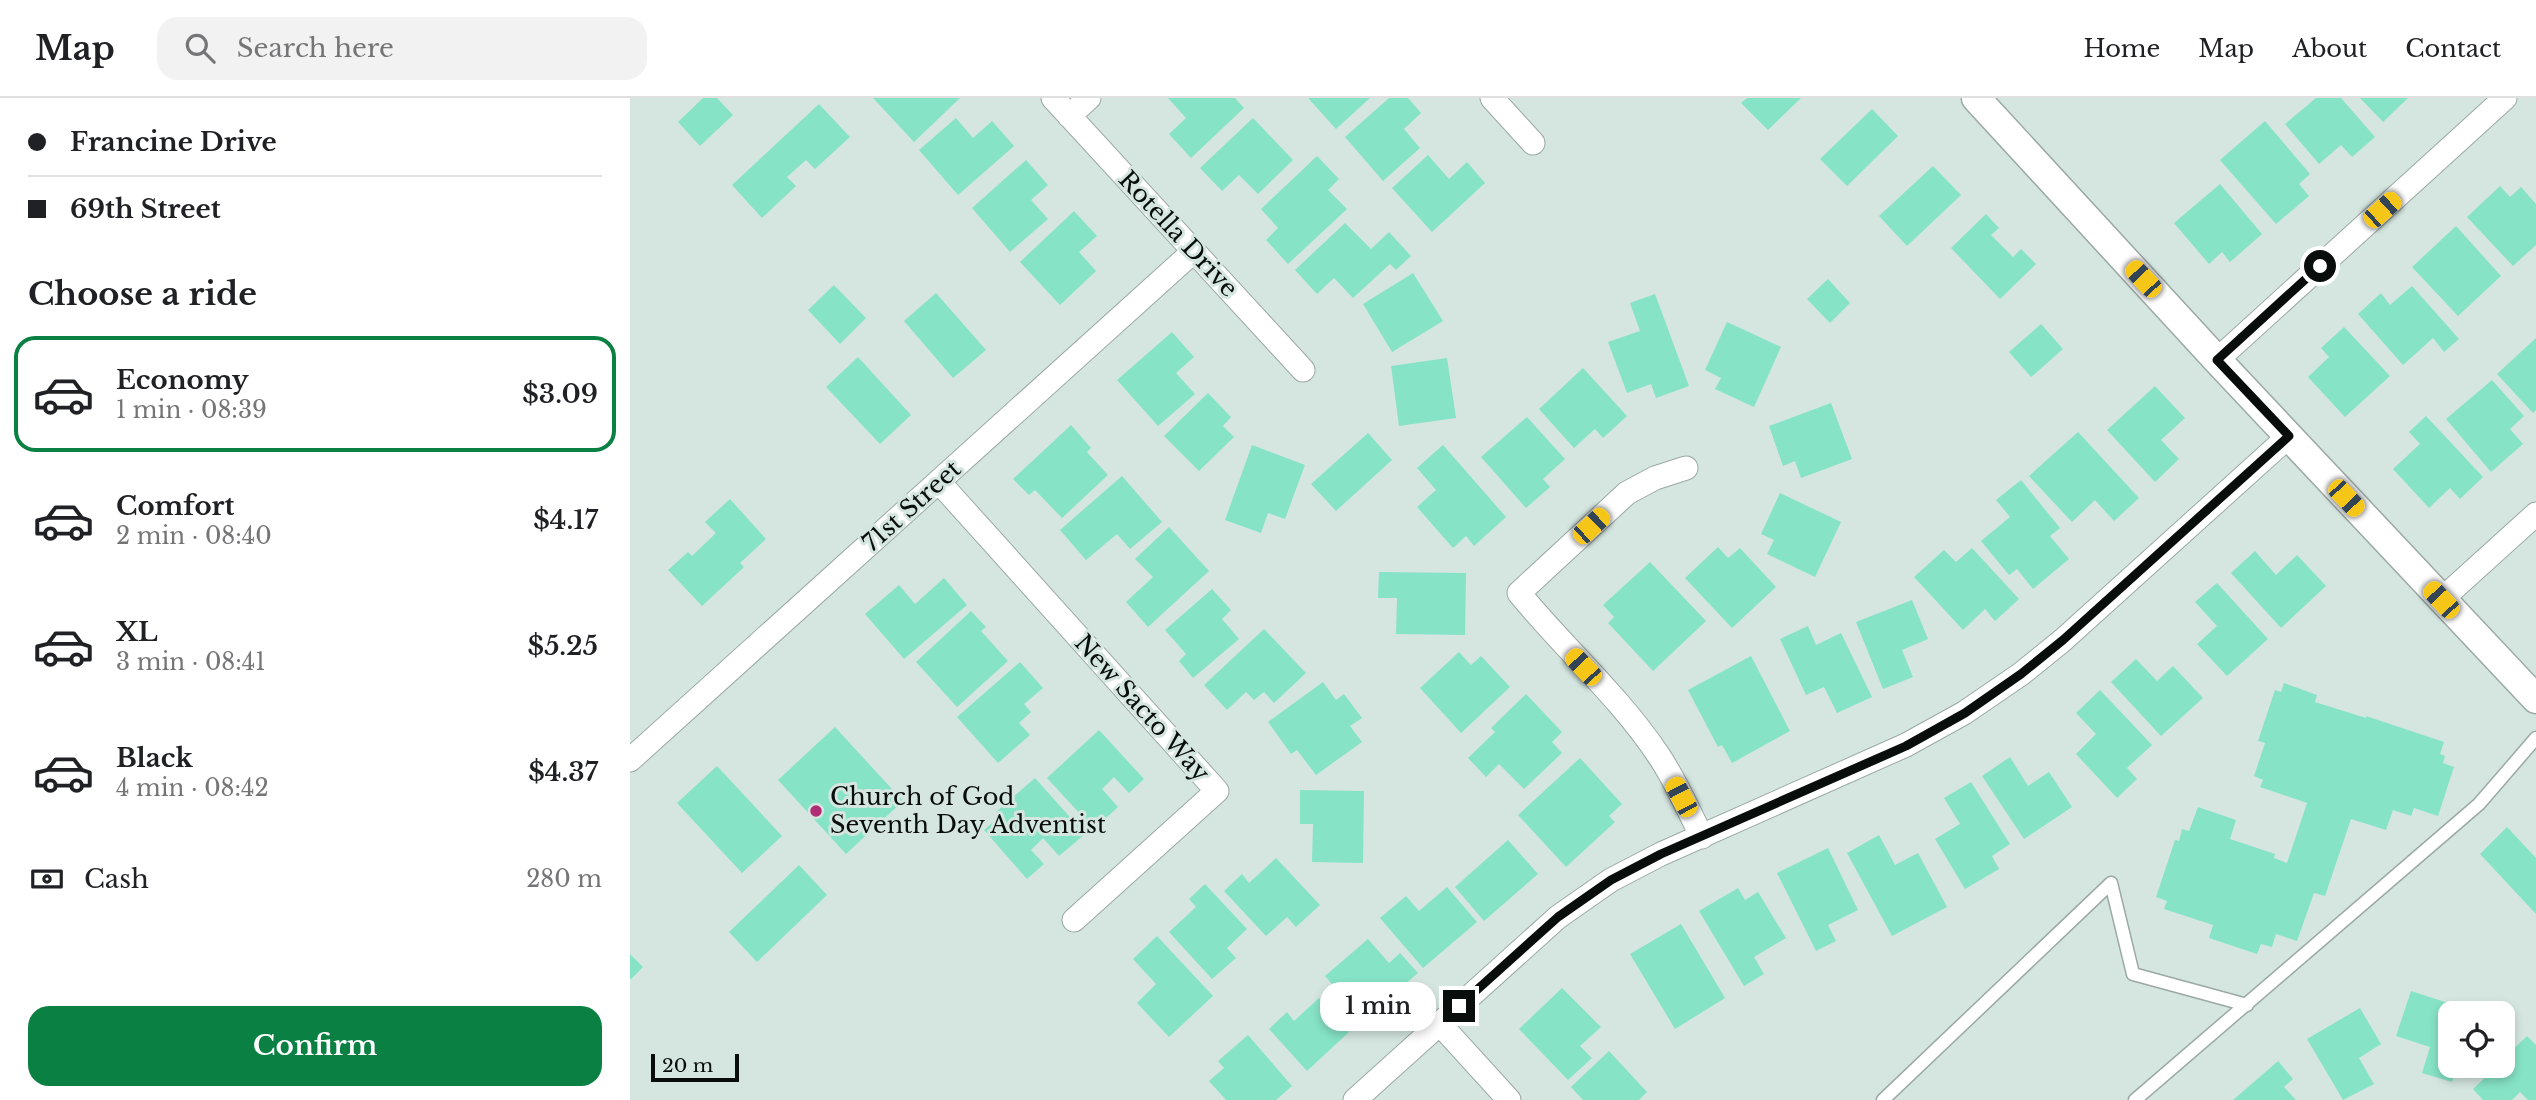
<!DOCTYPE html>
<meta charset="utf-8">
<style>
body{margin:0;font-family:"Libre Baskerville",serif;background:#f2f2f2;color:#202124;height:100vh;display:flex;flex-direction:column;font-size:26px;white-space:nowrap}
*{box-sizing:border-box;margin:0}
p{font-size:23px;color:#757577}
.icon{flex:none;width:38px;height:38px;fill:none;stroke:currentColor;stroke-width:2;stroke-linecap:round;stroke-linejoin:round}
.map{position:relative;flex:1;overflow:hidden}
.details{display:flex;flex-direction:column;background:#fff;width:630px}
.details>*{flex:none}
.hud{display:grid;align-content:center;height:154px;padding:0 28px;background:#fff}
.buttons{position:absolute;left:1808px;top:903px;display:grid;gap:14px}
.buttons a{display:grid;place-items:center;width:77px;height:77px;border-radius:14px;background:#fff;box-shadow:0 4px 10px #0003;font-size:35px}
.scale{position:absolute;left:21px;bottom:18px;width:88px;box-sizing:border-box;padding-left:7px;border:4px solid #090e0c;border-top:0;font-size:19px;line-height:24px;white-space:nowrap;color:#090e0c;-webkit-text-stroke:5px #d5e6e0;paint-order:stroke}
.end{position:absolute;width:32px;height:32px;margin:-16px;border:9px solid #090e0c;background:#fff;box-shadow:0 0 0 4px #fff}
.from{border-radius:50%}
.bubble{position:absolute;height:49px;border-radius:21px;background:#fff;box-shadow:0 4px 10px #0003;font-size:23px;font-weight:600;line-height:49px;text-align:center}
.car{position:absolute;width:21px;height:42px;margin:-21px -10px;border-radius:9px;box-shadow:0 0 5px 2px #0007;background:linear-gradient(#f5c518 24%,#345 0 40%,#f5c518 0 76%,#345 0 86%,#f5c518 0)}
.hud b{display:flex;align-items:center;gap:24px;height:66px;font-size:26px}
.hud b+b{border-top:2px solid #e0e0e0}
.hud i{width:18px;height:18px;background:#202124}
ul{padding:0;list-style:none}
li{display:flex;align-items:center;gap:21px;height:116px;margin:0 14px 10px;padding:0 14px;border:4px solid transparent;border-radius:21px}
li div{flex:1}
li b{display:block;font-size:26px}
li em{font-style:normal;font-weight:600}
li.selected{border-color:#0b8043}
li>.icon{width:63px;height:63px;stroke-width:1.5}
h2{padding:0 28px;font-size:32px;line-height:84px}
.pay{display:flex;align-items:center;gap:18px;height:77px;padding:0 28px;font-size:26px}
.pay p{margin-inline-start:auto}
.primary-button{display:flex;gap:14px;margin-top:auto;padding:14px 28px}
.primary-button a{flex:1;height:80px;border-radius:21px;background:#0b8043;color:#fff;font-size:28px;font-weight:600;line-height:80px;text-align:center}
header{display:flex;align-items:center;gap:42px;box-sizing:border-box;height:98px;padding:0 35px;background:#fff;border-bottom:2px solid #e0e0e0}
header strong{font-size:33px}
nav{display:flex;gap:38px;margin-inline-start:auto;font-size:24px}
.search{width:490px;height:63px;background:#f2f2f2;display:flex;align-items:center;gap:18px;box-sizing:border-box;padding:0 24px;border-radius:21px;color:#757577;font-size:26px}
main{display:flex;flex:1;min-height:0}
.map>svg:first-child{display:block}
.building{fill:#86e3c6}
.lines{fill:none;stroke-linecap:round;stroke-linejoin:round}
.service-casing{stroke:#9aa9a4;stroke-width:15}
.minor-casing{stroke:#9aa9a4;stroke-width:25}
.tertiary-casing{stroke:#9aa9a4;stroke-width:31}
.service{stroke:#fff;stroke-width:12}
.minor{stroke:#fff;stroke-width:23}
.tertiary{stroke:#fff;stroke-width:28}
.route{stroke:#090e0c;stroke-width:9}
.poi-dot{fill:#b12d75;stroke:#d5e6e0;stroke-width:2.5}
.labels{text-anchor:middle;stroke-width:6;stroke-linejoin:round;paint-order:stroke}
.street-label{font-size:24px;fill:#090e0c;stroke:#d5e6e0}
.poi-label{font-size:24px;fill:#090e0c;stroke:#d5e6e0;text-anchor:start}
</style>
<header>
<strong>Map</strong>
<div class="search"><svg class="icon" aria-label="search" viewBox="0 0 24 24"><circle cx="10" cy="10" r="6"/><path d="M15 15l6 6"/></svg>Search here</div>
<nav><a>Home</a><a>Map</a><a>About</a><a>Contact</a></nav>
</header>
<main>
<section class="details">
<div class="hud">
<b><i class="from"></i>Francine Drive</b>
<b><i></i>69th Street</b>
</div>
<h2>Choose a ride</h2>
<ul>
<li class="selected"><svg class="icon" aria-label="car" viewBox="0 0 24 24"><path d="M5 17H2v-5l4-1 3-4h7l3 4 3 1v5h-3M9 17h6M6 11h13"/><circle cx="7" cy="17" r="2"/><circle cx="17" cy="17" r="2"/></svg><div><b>Economy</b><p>1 min · 08:39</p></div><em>$3.09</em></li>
<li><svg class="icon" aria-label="car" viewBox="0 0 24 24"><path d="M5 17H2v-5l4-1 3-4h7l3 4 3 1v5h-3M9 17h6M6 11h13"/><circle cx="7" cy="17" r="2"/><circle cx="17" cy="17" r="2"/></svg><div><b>Comfort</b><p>2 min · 08:40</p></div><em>$4.17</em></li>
<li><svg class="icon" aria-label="car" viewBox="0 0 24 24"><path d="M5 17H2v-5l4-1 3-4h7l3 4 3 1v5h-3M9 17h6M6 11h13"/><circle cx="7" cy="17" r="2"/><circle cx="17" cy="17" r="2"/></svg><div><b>XL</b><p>3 min · 08:41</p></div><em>$5.25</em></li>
<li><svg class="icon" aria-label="car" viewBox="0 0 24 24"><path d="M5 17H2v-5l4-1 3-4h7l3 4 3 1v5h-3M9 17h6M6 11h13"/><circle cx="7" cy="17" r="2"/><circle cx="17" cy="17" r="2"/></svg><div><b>Black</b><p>4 min · 08:42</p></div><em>$4.37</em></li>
</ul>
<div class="pay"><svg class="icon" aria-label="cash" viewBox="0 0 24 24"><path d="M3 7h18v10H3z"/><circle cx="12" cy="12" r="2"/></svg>Cash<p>280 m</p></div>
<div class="primary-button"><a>Confirm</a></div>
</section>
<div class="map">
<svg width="1906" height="1002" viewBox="0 0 1906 1002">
<rect width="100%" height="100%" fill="#d5e6e0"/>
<path class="building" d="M73,0h14l16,17 -33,31 -22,-24z
M243,0h87l-46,44z
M538,0h67l9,10 -53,50 -22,-24 17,-16z
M678,0h62l-34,31z
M759,0h19l13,15 -17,16 16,19 -37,33 -38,-44z
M1117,0h54l-33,32 -27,-27z
M1686,0h25l34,39 -23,20 -11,-12 -22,19 -34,-40z
M1730,0h48l-25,24z
M189,6l31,33 -35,32 -9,-9 -19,17 9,9 -34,32 -30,-33z
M1242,11l26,27 -51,50 -27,-27z
M326,20l17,20 19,-17 22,25 -56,49 -39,-45z
M623,20l40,42 -35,34 -19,-19 -17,16 -22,-23z
M1635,23l45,53 -11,10 10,12 -33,28 -56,-64z
M798,57l21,24 18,-17 18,21 -53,49 -40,-44z
M687,58l22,23 -11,11 19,19 -59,55 -22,-24 12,-12 -17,-19z
M396,62l22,25 -17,15 17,19 -38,33 -38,-44z
M1303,68l28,29 -54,51 -28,-30z
M1590,86l42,50 -32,28 -8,-10 -13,12 -35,-41z
M1870,88l10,11 11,-10 15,17v41l-23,21 -46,-49z
M444,113l23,25 -18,16 17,19 -36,34 -40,-43z
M1356,116l13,14 -8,7 22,22 8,-8 15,15 -36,35 -49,-51z
M715,125l26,26 18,-17 22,24 -15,14 -6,-6 -37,34 -19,-20 -17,16 -22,-24z
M1826,128l45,50 -43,40 -46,-49z
M783,175l30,48 -51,31 -29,-48z
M1198,181l22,24 -20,20 -23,-24z
M204,187l32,33 -26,26 -32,-34z
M1782,188l47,53 -15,13 -11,-14 -30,27 -45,-51 23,-21 9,12z
M306,195l50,57 -33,28 -49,-57z
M1025,196l34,92 -33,12 -5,-14 -24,9 -19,-51 32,-11 -10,-28z
M1097,224l54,25 -27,60 -39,-18 6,-11 -16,-8z
M1411,226l22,25 -32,28 -22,-25z
M1714,229l46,49 -45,41 -37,-40 21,-20 -8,-9z
M542,234l22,25 -18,16 19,21 -37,32 -41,-46z
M1906,240v72l-3,3 -36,-39z
M228,259l53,58 -31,29 -54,-57z
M817,260l9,60 -57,8 -8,-60z
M953,270l44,48 -24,22 -8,-9 -21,19 -35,-39z
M1862,282l32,36 -14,13 13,15 -32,28 -45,-53z
M1525,288l30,32 -24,22 18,19 -24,23 -48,-52z
M578,295l23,24 -8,9 11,11 -35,34 -35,-35z
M1201,305l21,56 -51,19 -6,-17 -12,5 -14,-40z
M1796,318l57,61 -23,22 -10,-11 -21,20 -36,-39 27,-25 -11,-12z
M897,319l38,42 -22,20 7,8 -24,21 -45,-51z
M441,327l20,23 -4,4 21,23 -46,43 -27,-28 -6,5 -16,-16z
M1448,334l61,66 -25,23 -19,-21 -23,22 -43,-46z
M738,335l24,27 -56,51 -25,-27z
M622,347l53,20 -20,54 -17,-6 -7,20 -36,-13z
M813,347l63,72 -32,29 -8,-10 -13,12 -36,-41 19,-17 -19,-22z
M492,378l40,46 -32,27 -13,-15 -31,26 -26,-30z
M1391,382l39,48 -10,8 19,23 -36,30 -16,-20 -8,6 -28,-34 29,-24 -14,-17z
M1150,395l61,29 -26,55 -48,-23 7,-14 -13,-6z
M100,401l36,40 -26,24 4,4 -42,39 -34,-36 20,-18 4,4 24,-23 -11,-11z
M539,429l40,44 -61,56 -22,-25 27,-25 -18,-18z
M1088,449l10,11 12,-10 36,39 -44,41 -47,-50z
M1342,450l47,51 -24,22 -10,-12 -22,21 -49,-53 30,-27 12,12z
M1625,453l21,24 21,-20 29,31 -45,42 -50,-55z
M1020,464l56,59 -53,50 -45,-48 6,-6 -11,-12z
M749,474l87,1 -1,62 -69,-1 1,-36h-19z
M314,480l23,27 -63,54 -39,-45 34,-29 16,19z
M1587,485l51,56 -41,37 -30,-32 20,-18 -22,-24z
M582,491l19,21 -9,9 17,20 -46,39 -14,-17 7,-7 -21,-24z
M1282,502l16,39 -26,11 11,27 -30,12 -27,-67z
M341,513l15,16 -5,4 27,30 -51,46 -41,-45z
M1178,528l8,19 25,-12 31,64 -35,16 -13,-26 -18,8 -26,-56z
M634,531l42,44 -32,30 -10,-11 -10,8 -8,-8 -19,18 -23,-25z
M829,554l12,13 10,-9 29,31 -49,46 -41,-45z
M1121,558l39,75 -58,32 -10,-18 -4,2 -30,-57z
M1506,561l21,22 16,-15 30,32 -42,38 -50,-54z
M390,564l23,26 -19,16 7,8 -12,11 11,12 -32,28 -41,-46z
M693,584l13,18 8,-6 18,24 -12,8 12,16 -46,33 -19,-25 -6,4 -23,-32z
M1654,585l33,12 -2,7 51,16v-2l78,26 -4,12 5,2 -2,7 11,4 -16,49 -24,-8 -3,8 -18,-6 -7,20 -35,-11 -26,77 -11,-3 -17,48 -21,-7 -4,13 -11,-3 -4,10 -48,-16 4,-13 -49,-16 3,-8 -11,-4 19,-57 4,1 3,-12 7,2 9,-24 38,13 -6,19 45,15 -1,4 13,5 20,-60 -47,-16 3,-7 -9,-4 11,-33 -7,-2 17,-51 6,2z
M1470,592l52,55 -25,23 10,11 -20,19 -41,-44 20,-20 -20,-21z
M896,596l36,38 -10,10 10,11 -38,36 -25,-25 -13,13 -18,-19 27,-26 -4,-4z
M205,629l68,74 -57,53 -68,-74z
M469,632l45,49 -15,14 -15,-16 -12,12 16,18 -24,22 -47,-51z
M1380,659l18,29 21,-14 23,35 -48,32 -42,-63z
M950,660l42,46 -13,12 6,6 -49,45 -48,-52z
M87,668l65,70 -40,37 -65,-70z
M405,680l50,56 -26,22 -16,-18 -12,12 13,14 -17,15 -43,-49 16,-14 -4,-4z
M1341,684l39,62 -18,12 7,13 -34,20 -30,-50 25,-15 -16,-26z
M670,692l64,1 -1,72 -51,-1 1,-38h-13z
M1877,729l29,31v56l-56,-60z
M1249,737l16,30 23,-12 29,54 -55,29 -45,-83z
M878,742l30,34 -54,47 -29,-34z
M1198,750l30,62 -30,15 8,16 -20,10 -39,-78z
M646,760l44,47 -24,22 -9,-10 -21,19 -42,-45 18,-17 7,9z
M169,767l28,30 -70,67 -28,-30z
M575,786l42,45 -20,19 9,10 -24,21 -43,-47 27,-25 -7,-8z
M817,789l30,35 -54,46 -43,-50 26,-22 13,15z
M1108,790l7,12 13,-8 28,46 -32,19 10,17 -20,12 -45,-75z
M1051,826l44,74 -50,31 -45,-75z
M527,838l56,60 -44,41 -32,-34 19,-19 -23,-25z
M738,841l21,24 11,-10 18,20 -55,47 -38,-44z
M0,856l13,13 -13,13z
M932,890l39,39 -21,19 12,12 -24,22 -49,-51z
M1781,893l68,22h-29v53h7l-5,16 -30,-9 8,-26 -34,-11z
M689,900l30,34 -42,39 -38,-42 18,-17 7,9z
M1730,910l21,36 -22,14 15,26 -31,16 -36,-61z
M618,937l44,51 -16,14h-50l-17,-19 15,-13 -6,-7z
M1897,938l9,9v55h-8l-8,-8 -8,8h-29l-10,-11 24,-23h5v-6z
M979,953l38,41 -8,8h-56l-12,-13z
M1648,963l15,18 -9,8 12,13h-63z"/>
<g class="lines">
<defs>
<path id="service" d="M1481,785l22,91 114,31
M1253,1002l228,-217
M1505,1002l344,-296 57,-66"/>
<path id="minor" d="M423,0l250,272
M862,0l41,45
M439,18l20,-18
M1587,262l288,-262
M1056,370l-31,10 -28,15 -108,100c45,55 101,104 140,163 17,25 29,54 43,81
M309,384l278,309 -143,129
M1811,502l95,-86
M0,662l564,-509
M809,925l70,77
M725,1002l203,-183 53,-37 50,-26 245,-109 58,-32 57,-39 42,-34 226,-204"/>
<path id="tertiary" d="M1346,0l241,262 319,339"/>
</defs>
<use href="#service" class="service-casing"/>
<use href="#minor" class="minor-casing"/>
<use href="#tertiary" class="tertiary-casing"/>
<use href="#service" class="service"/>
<use href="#minor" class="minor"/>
<use href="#tertiary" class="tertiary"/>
</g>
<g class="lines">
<path class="route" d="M829,908l99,-89 53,-37 50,-26 245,-108 59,-33 56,-39 42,-34 226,-204 -72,-76 103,-94"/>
</g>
<circle class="poi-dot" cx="186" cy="713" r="7"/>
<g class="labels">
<g class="street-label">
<text transform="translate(548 136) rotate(47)" y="8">Rotella Drive</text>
<text transform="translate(282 408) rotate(-42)" y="8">71st Street</text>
<text transform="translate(512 610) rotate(48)" y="8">New Sacto Way</text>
</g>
<g class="poi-label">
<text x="200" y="707">Church of God<tspan x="200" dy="28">Seventh Day Adventist</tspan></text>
</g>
</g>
</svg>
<div class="buttons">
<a><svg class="icon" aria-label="locate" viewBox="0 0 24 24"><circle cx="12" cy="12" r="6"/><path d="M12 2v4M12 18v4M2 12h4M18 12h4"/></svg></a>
</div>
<div class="scale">20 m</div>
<i class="end from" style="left:1690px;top:168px"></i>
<i class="end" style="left:829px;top:908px"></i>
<div class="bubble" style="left:690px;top:884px;width:116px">1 min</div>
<i class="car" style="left:1752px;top:112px;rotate:48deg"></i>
<i class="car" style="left:1513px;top:181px;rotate:317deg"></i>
<i class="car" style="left:1716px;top:400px;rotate:137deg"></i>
<i class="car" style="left:961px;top:428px;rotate:47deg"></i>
<i class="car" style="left:1811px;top:502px;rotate:317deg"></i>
<i class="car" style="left:953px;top:569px;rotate:317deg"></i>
<i class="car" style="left:1051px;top:699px;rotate:332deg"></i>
</div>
</main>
